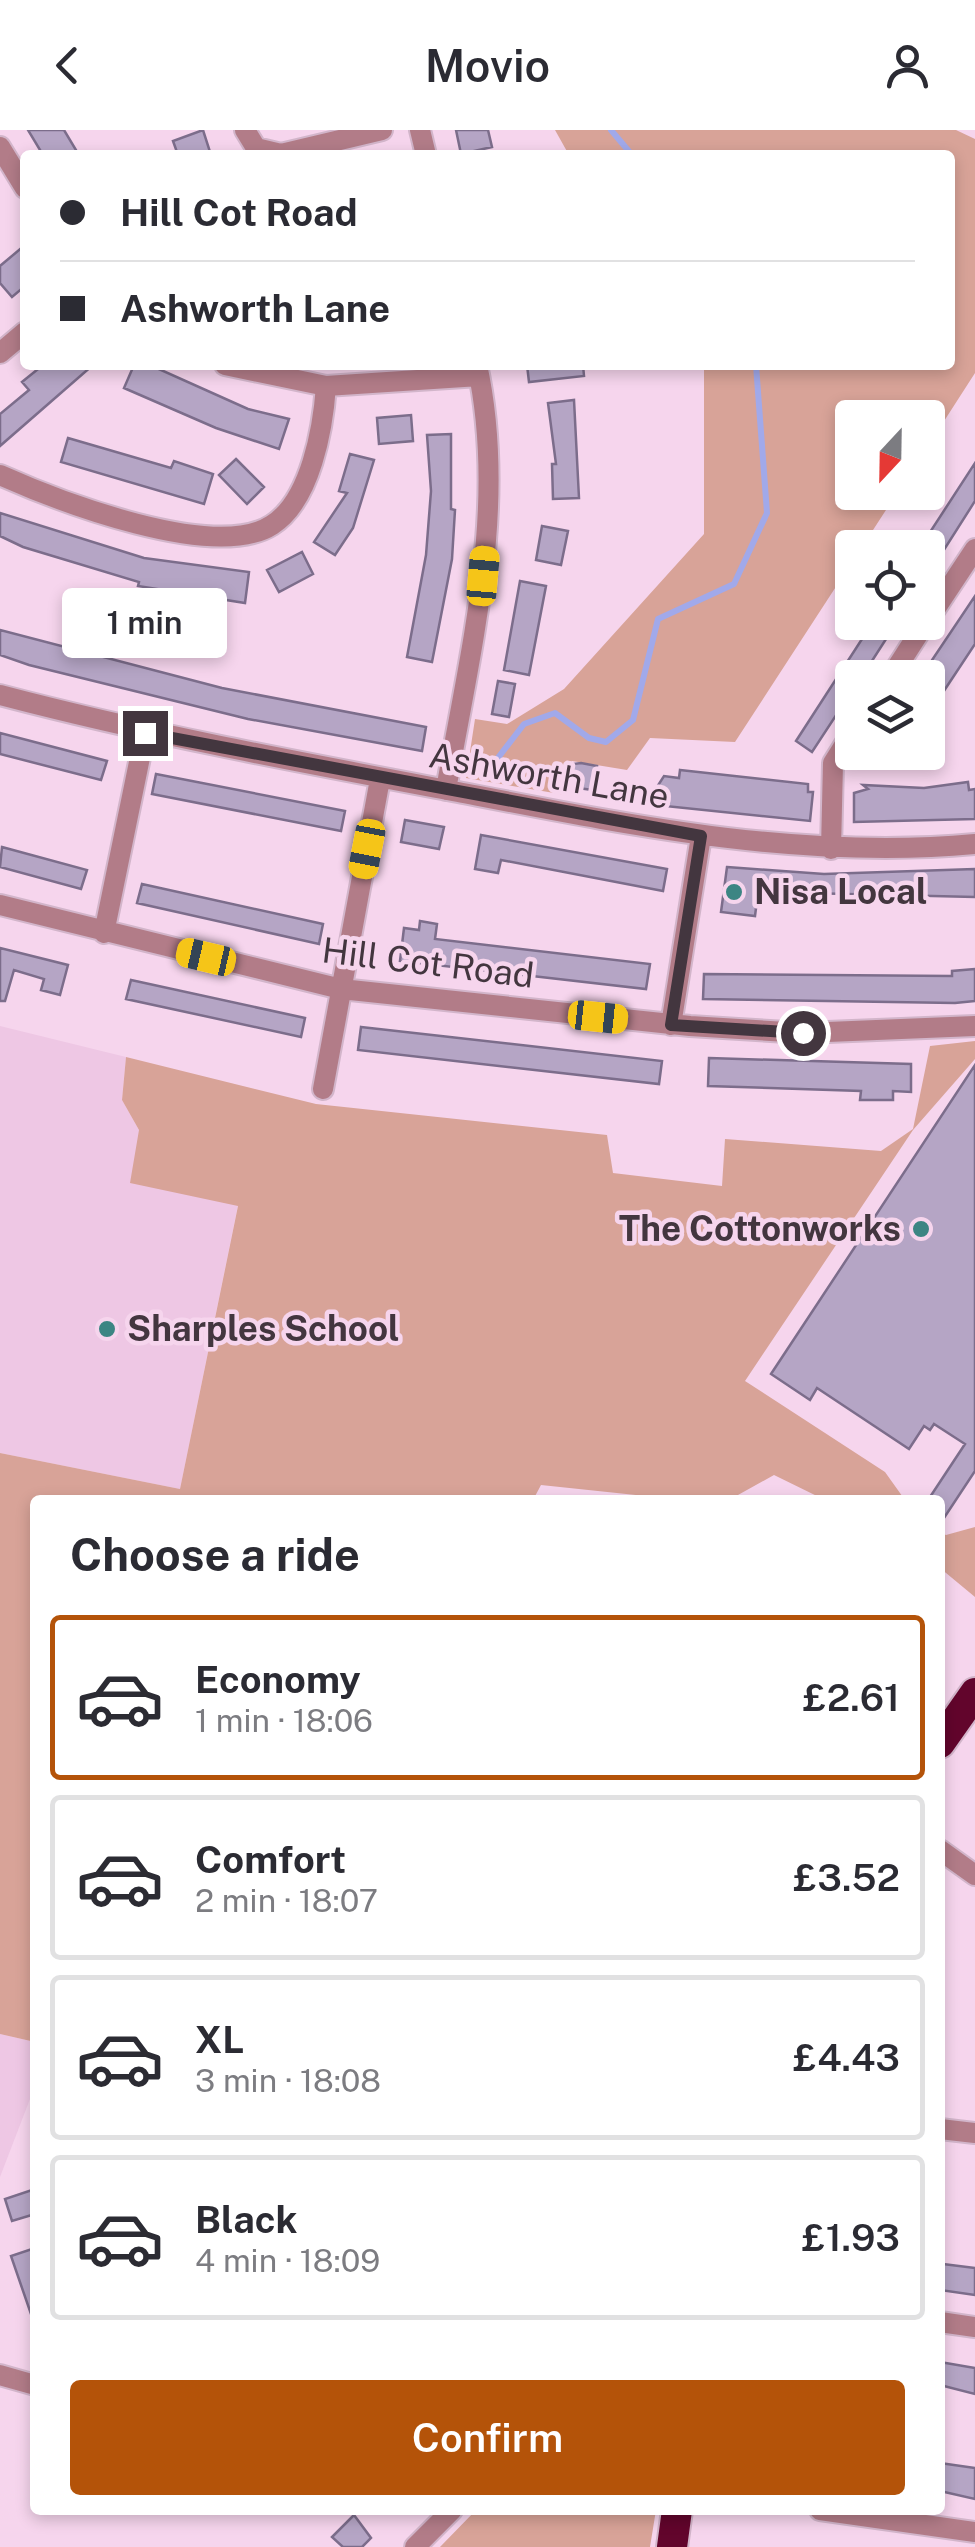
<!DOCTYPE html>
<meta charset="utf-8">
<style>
body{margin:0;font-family:"Public Sans",sans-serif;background:#f7f7f7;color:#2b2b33;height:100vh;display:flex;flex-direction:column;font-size:38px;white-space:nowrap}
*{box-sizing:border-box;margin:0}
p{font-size:32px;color:#7c7c81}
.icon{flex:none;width:55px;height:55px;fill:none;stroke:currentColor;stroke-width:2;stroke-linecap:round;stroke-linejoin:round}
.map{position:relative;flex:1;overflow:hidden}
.side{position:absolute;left:30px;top:1365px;width:915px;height:1020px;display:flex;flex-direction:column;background:#fff;border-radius:10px;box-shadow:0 5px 15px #0003}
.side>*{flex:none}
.top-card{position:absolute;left:20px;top:20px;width:935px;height:220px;border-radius:10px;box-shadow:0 5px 15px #0003;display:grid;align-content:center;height:220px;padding:0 40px;background:#fff}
.needle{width:65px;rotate:202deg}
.buttons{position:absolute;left:835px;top:270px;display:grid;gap:20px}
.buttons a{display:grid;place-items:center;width:110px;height:110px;border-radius:10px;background:#fff;box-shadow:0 5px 15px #0003;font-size:50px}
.end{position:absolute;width:45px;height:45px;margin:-22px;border:12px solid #43363f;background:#fff;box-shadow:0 0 0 5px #fff}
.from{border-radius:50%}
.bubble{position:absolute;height:70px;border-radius:10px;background:#fff;box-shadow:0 5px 15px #0003;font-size:32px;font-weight:600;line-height:70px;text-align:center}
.car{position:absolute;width:30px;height:60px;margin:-30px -15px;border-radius:12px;box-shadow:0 0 8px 2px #0007;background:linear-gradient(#f5c518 24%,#345 0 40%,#f5c518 0 76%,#345 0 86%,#f5c518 0)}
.top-card b{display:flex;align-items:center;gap:35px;height:95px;font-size:38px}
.top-card b+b{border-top:2px solid #e1e1e2}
.top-card i{width:25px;height:25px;background:#2b2b33}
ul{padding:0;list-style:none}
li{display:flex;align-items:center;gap:30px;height:165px;margin:0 20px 15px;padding:0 20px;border:5px solid #e1e1e2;border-radius:10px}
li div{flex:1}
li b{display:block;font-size:38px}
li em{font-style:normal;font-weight:600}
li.on{border-color:#b45309}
li>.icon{width:90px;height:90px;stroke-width:1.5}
h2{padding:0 40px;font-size:45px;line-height:120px}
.cta{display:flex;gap:20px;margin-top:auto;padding:20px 40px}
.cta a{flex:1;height:115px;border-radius:10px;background:#b45309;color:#fff;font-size:40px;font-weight:600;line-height:115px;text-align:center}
header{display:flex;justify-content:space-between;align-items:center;height:130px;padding:0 40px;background:#fff;font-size:45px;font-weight:600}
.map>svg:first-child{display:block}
.built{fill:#eec7e4}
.green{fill:#d8a398}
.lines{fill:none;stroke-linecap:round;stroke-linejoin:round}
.stream{stroke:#a1a9ea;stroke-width:6}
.building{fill:#b5a5c5;stroke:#7c6d8b;stroke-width:2.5}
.street-casing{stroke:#d2b5ca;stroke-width:24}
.highway-casing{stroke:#d2b5ca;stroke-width:34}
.street{stroke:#b27c88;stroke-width:20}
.highway{stroke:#62052c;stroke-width:30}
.route{stroke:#43363f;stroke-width:12}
.poi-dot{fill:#3c8583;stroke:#f6d5ed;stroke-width:4}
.labels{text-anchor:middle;stroke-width:9;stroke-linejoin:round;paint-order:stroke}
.street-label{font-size:35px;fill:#43363f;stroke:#f6d5ed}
.poi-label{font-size:35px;font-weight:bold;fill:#43363f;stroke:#f6d5ed;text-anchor:start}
</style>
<header><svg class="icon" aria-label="back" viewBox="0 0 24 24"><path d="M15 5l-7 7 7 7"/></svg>Movio<svg class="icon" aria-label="person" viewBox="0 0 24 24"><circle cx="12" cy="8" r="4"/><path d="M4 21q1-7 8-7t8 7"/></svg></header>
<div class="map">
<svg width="975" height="2417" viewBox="0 0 975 2417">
<rect width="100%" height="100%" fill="#f6d5ed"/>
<path class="built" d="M0,896l126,31 -4,43 17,30 99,75 -58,284 -180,-36z
M0,1904l35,8v44l-35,91z"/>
<path class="green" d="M555,0h401l19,9v234l-47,73v-28h-76v74l45,1 -35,54 -10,1v14l-117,180 -85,-4 -23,32 -55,-9 -6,34 -100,-17 9,-59 32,5 57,-35 140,-155v-169h246v-210h-381z
M975,911v18l-62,71 -168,251 140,91 20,28h-80l-51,-25 -45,25h-46l-142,-15 -8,15h-498v542l-35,-8v-581l180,36 58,-283 -108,-23 9,-53 -17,-30 4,-43 190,47 291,31 6,38 109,13 3,-47 156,12 32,-22 17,-83z
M975,1397v70l-35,-29v-36l6,3z
M476,2380h180l-6,37h-210z"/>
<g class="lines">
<path class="stream" d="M611,0l21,25
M494,633l30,-39 31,-11 34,25 17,4 27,-22 25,-101 76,-35 33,-71 -11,-148"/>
</g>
<path class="building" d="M28,0h36l12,20 -9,5h-24z
M203,0l8,25h-33l-5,-14z
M456,0h32l4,17 -31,7z
M25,115v41l-13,11 -12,-14v-17z
M43,235h50l-93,81v-32l29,-24 -7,-8z
M134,235h16l98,44 41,10 -10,30 -63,-21 -92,-40z
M527,235h56l1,11 -55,6z
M574,270l5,98 -26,1 -1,-35h4l-8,-61z
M411,285l2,26 -34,3 -2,-26z
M451,304v75l4,1 -3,49 -20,103 -25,-5 19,-102 5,-64 -4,-56z
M68,308l103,30 3,-7 39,13 -9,30 -143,-42z
M350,324l24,6 -21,68 -18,27 -21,-13 33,-49 -8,-2z
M236,329l28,28 -17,17 -28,-29z
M975,333v38l-47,74v-27l-7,-2z
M0,383l144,45 105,14 -4,31 -107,-17 1,-4 -116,-35 -23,-11z
M542,396l26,5 -7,34 -25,-5z
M302,422l11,22 -34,18 -12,-22z
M520,451l26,5 -17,89 -25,-5z
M975,466v48l-47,71v-37h-8z
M873,492h24l-36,56h-9v13l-40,61 -16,-11z
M0,500l222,58 204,39 -4,24 -174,-32 -219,-54 -29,-10z
M498,551l17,3 -6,33 -17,-3z
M0,603l107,28 -6,19 -101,-26z
M581,633l16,3 -4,24 -23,-3 3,-23z
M680,640l128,14v8h5l-3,29 -164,-17 18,-28 15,2z
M156,644l189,37 -4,20 -189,-37z
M968,652l1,8 6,-1v30l-121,3v-29l14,-4 -5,-4 61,3z
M405,690l39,7 -5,22 -38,-7z
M481,705l186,34 -4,22 -162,-31 -3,13 -23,-4z
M2,717l85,23 -6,19 -81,-22z
M727,737l97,7 151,-5v28l-217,-5 -3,24 -34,-4z
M142,754l181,40 -4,20 -182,-41z
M420,791l17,3 -2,15 215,25 -4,25 -246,-28 4,-33 15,2z
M0,818l68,17 -8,30 -19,-5 3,-11 -30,-9 -9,31h-5z
M975,839v32l-20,2 -252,-4 1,-25 248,2v-5z
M131,850l174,38 -4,19 -175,-38z
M361,897l301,34 -3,23 -301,-34z
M709,928l202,6v28l-18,-1v9h-33l1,-9 -153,-5z
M975,935v406l-35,53v-24h-12l37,-56 -31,-20 -4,6 -6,-4 -15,23 -92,-61 -7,12 -39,-26z
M35,2059v25l-23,7 -7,-22z
M35,2118v68l-3,1 -21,-61z
M943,2134l32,4v27l-35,-5z
M940,2232l35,6v26l-35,-9z
M940,2333l35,5v31l-35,-8z
M354,2385l17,23 -9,9h-19l-11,-10z"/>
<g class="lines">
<defs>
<path id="street" d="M245,0l11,18 25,6 101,-24
M420,0l6,25
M0,17l25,41
M0,223l25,-21
M225,235l101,21 153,-10
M0,345c58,26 215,87 272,50 39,-25 51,-97 54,-139
M928,490l47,-71
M890,548l36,-56
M0,565c152,40 304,68 458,97 171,33 342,68 517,52
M446,660c24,-139 62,-284 31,-425
M831,719l2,-86 19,-30
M0,775l341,84 349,37 113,7 172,-7
M104,803l41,-200
M671,895l30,-189
M323,959l57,-310
M940,1720l35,25
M940,1999l35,4
M940,2192l35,5
M0,2245l35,10
M820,2380l155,22
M415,2417l37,-37"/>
<path id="highway" d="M940,1613l35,-50
M672,2417l5,-37"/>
</defs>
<use href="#street" class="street-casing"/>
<use href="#highway" class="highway-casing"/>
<use href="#street" class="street"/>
<use href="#highway" class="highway"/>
</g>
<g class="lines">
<path class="route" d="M145,603l556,103 -30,189 132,8"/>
</g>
<g class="poi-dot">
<circle cx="734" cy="762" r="10"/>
<circle cx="921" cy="1099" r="10"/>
<circle cx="107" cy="1199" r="10"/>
</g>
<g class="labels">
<g class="street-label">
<text transform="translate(549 646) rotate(10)" y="12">Ashworth Lane</text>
<text transform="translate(428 833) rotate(7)" y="12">Hill Cot Road</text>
</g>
<g class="poi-label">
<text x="754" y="774">Nisa Local</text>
<text x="901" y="1111" text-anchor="end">The Cottonworks</text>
<text x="127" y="1211">Sharples School</text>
</g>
</g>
</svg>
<div class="buttons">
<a><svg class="needle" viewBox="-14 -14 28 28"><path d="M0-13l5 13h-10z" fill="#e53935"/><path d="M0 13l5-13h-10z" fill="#7c7c81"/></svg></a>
<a><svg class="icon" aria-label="locate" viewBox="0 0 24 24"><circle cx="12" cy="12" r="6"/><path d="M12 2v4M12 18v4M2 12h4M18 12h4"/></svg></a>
<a><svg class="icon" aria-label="layers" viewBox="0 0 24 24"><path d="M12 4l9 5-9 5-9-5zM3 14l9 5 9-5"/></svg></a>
</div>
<i class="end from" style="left:803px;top:903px"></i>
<i class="end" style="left:145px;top:603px"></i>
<div class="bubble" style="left:62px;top:458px;width:165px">1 min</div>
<i class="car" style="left:483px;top:446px;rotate:5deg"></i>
<i class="car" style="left:367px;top:719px;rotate:191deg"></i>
<i class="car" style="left:206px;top:827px;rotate:283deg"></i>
<i class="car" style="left:598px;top:887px;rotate:96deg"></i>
<div class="top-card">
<b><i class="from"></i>Hill Cot Road</b>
<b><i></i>Ashworth Lane</b>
</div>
<section class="side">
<h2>Choose a ride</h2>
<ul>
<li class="on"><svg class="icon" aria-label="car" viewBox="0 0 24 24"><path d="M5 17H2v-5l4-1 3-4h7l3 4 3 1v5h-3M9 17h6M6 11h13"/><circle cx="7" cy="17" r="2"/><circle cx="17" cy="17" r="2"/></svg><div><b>Economy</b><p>1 min · 18:06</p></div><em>£2.61</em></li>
<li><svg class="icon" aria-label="car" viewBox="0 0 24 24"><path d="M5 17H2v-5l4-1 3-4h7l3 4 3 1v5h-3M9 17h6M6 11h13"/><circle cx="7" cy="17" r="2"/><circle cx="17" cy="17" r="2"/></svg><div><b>Comfort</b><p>2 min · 18:07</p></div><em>£3.52</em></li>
<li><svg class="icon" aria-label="car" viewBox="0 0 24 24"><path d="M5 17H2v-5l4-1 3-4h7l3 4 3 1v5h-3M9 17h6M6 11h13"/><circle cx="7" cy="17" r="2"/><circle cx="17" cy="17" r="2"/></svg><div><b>XL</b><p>3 min · 18:08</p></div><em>£4.43</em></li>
<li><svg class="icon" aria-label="car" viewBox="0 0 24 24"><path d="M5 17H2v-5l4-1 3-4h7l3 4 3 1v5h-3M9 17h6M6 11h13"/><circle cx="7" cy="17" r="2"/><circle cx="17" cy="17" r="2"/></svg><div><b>Black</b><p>4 min · 18:09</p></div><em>£1.93</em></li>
</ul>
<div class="cta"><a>Confirm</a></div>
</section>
</div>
